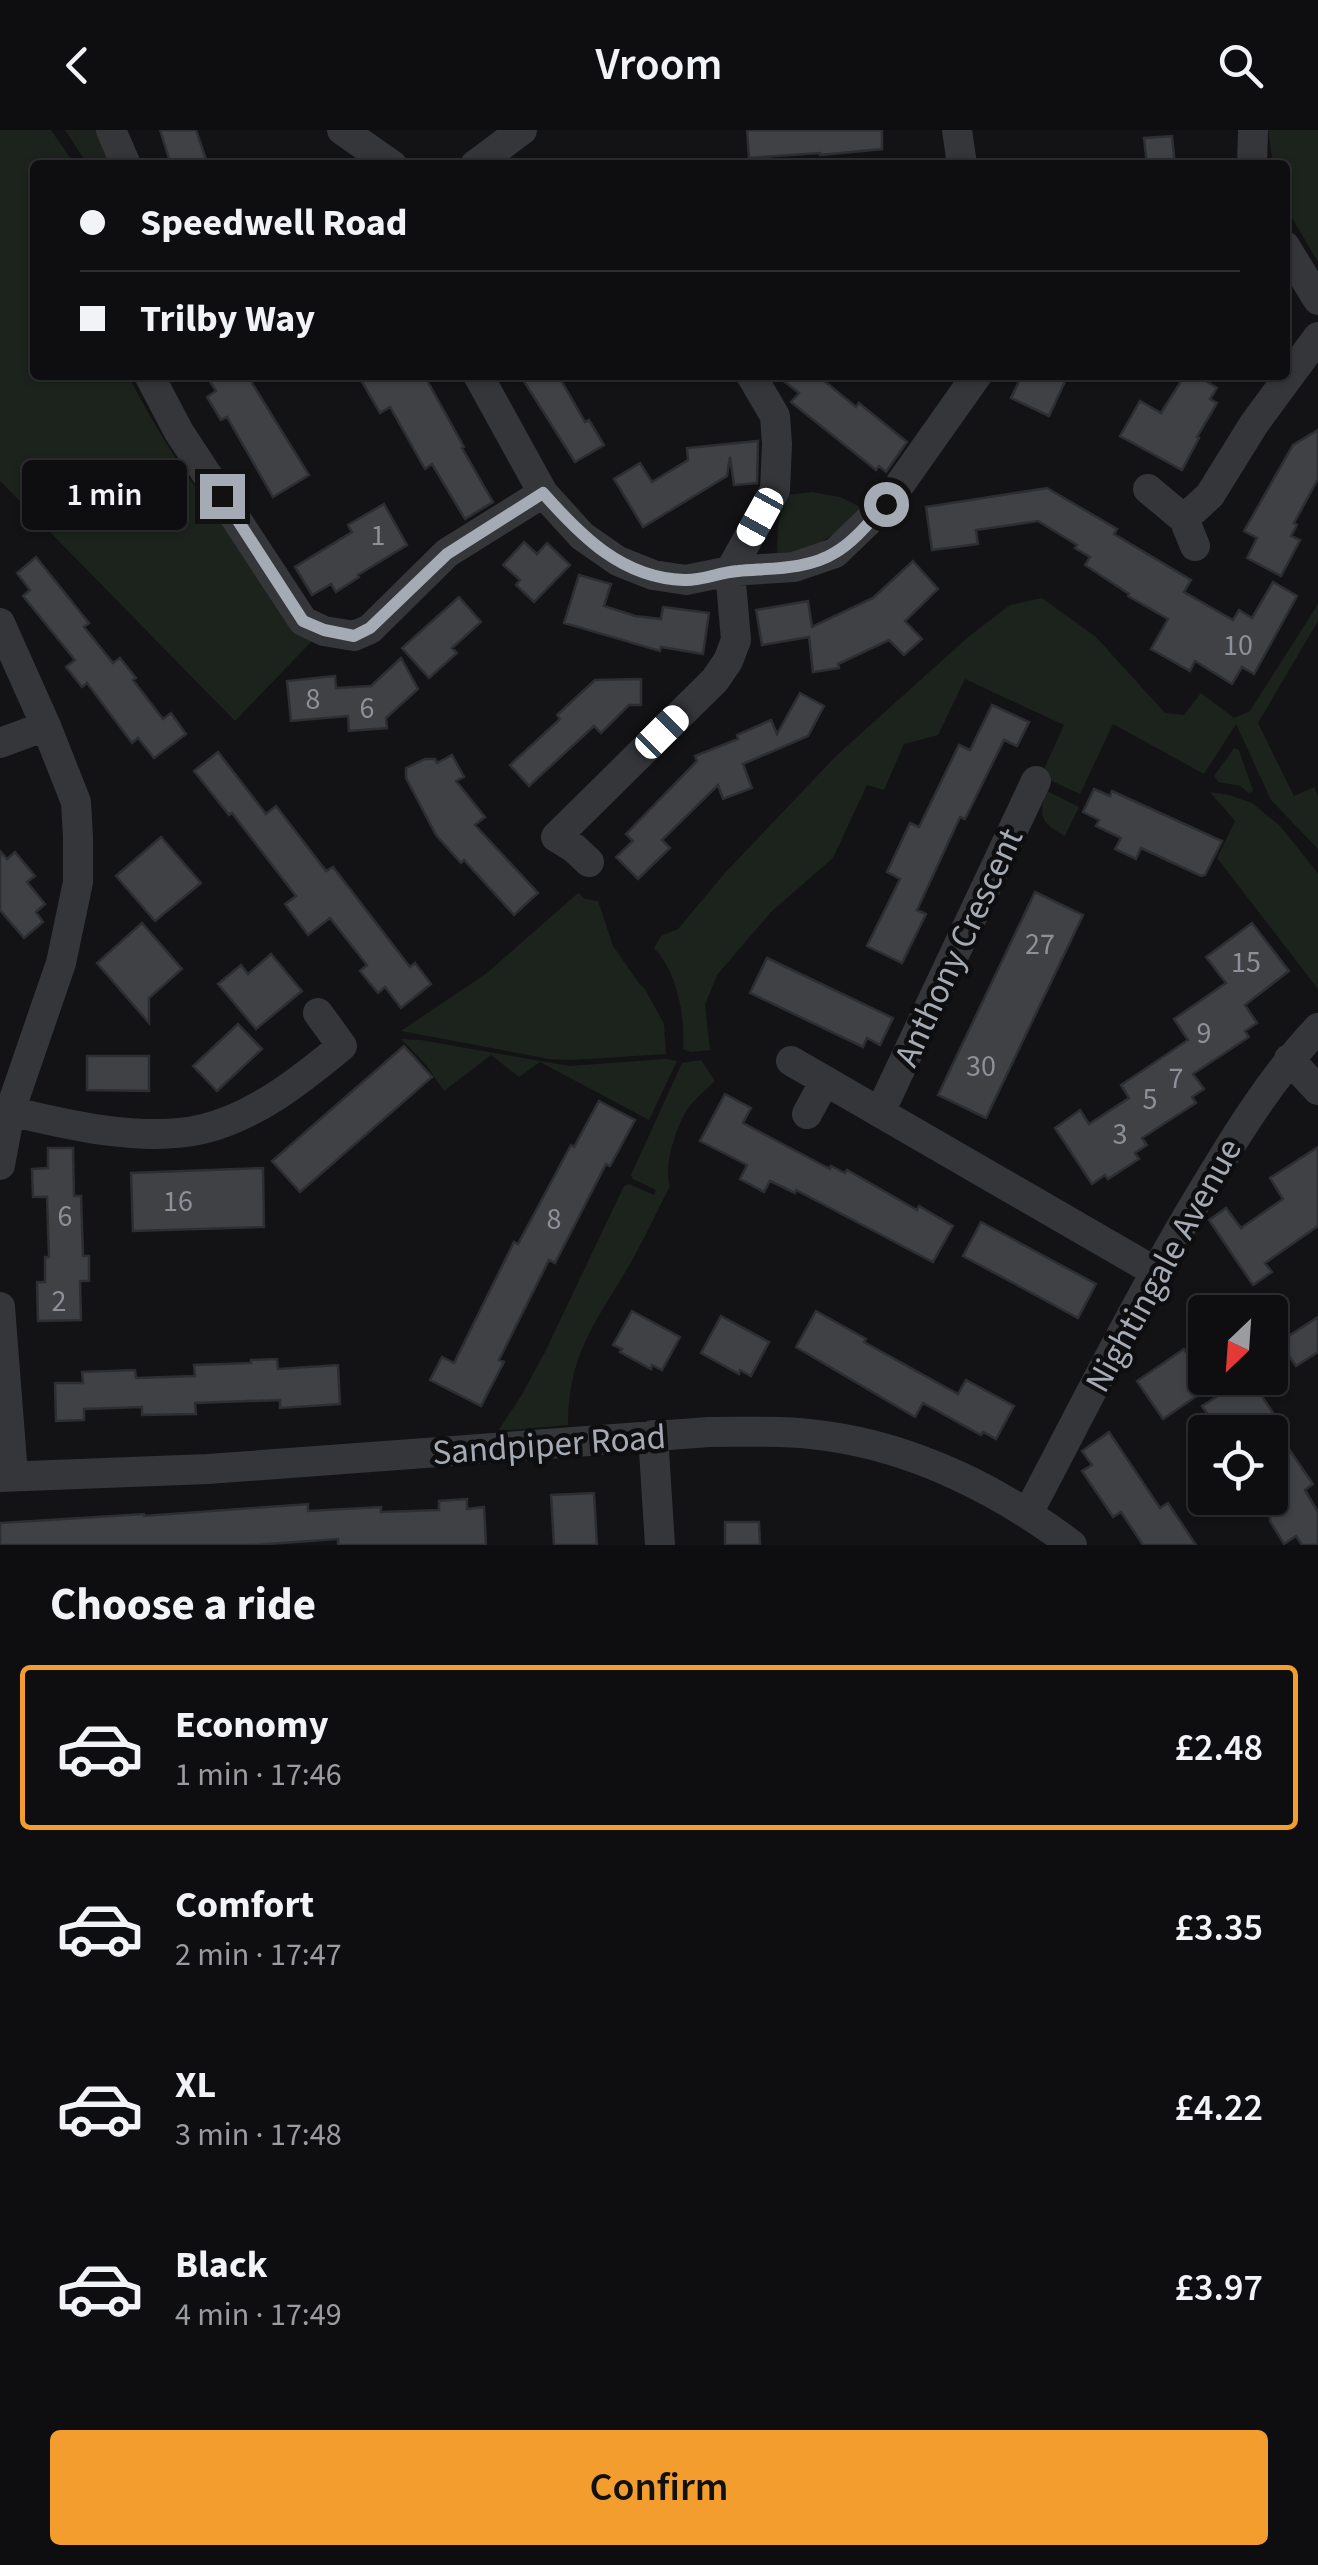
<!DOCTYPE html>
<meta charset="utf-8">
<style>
body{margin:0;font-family:"Source Sans 3",sans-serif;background:#1c1c1e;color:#f1f3f6;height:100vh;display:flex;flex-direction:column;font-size:38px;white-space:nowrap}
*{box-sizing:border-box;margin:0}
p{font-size:32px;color:#9b9c9f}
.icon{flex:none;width:55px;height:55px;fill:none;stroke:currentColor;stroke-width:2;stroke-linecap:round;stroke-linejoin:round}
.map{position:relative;height:1415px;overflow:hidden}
.side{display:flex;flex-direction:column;background:#0e0e10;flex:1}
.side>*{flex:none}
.hud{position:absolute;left:30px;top:30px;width:1260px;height:220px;border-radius:10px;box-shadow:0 2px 8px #0004,0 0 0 2px #2e2e30;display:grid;align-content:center;height:220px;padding:0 50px;background:#0e0e10}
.needle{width:65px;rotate:205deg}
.buttons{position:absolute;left:1188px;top:1165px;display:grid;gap:20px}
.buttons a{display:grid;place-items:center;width:100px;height:100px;border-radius:10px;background:#0e0e10;box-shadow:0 2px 8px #0004,0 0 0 2px #2e2e30;font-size:50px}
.end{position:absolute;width:45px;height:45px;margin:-22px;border:12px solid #a5abb5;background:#111;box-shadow:0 0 0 5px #111}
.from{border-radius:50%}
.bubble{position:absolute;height:70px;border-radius:10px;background:#0e0e10;box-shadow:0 2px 8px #0004,0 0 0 2px #2e2e30;font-size:32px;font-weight:600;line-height:70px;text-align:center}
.car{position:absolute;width:30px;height:60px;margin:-30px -15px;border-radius:12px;box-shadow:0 0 8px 2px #0007;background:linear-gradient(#fff 24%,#345 0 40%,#fff 0 76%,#345 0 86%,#fff 0)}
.hud b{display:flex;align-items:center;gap:35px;height:95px;font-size:38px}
.hud b+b{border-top:2px solid #2e2e30}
.hud i{width:25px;height:25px;background:#f1f3f6}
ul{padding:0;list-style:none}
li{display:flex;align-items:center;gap:30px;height:165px;margin:0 20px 15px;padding:0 30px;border:5px solid transparent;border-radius:10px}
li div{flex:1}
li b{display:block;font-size:38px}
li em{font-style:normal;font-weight:600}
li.on{border-color:#f29d2e}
li>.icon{width:90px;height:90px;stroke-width:1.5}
h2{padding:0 50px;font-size:45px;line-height:120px}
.button{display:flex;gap:20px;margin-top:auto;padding:20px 50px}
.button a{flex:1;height:115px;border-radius:10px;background:#f29d2e;color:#111;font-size:40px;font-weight:600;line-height:115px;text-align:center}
header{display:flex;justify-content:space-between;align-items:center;height:130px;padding:0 50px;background:#0e0e10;font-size:45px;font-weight:600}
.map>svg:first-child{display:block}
.green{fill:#1b231c}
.building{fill:#3f4145;stroke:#2d2e31;stroke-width:2.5}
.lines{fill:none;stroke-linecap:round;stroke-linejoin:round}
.minor{stroke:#34363a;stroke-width:30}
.route{stroke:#a5abb5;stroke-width:12}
.labels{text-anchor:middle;stroke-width:9;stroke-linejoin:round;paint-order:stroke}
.number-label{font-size:30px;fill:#8c9099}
.street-label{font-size:35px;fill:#a5abb5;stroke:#0e0e10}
</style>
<header><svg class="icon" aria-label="back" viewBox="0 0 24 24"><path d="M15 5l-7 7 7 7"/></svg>Vroom<svg class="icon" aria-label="search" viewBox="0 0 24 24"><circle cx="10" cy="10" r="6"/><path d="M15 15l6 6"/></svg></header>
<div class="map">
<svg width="1318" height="1415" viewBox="0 0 1318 1415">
<rect width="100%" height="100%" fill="#131315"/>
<path class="green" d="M0,0h51l24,35h-40v210h93c48,96 118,181 184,266l-77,80 -235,-240z
M65,0h39l14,35h-30z
M1268,0h50v132l-33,-56v-41h-12z
M812,362l28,5 29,14 -62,40 -30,2 1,-28 8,-30z
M1042,468l54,39 69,76 19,2 17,-22 33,25 16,-7 68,-107v17l-60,102 36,73 20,-9 4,9v53l-47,-49 -35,-76 -32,50 -91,-50 -33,70 -39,-18 23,-51 -99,-46 -27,56 -34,9 -20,46 -17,-5 -34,73 -61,53 -55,64 -12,30 5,45 -19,2 -8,-3c2,-34 -5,-75 -29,-101l7,-12 17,-7 46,-55 112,-118 131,-118 43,-33z
M1234,618l5,2 14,41 -4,2 -9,-7 -22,-4 -4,-6z
M1047,661l32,16 -14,29c-23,-12 -28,-20 -18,-45z
M1210,662l19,3 23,8 28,23 38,47v116l-101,-131 18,-37z
M578,763l7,6 13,2 15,45 25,36 7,7 19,35 2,30 -94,6 -23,-1 -148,-28 86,-58z
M401,909l20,1 148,26 97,-7 11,2 -28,59 -109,-58 -21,15 -28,-22 -47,36 -18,-26z
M701,930l14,21c-11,11 -25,21 -32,36 -8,15 -20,53 -13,69 -12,23 -23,47 -35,69 -35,63 -67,94 -67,170l-70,6 23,-35 24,-44 79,-166 5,-2 25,11 2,-5 -23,-11 -2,-4 51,-112z"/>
<path class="building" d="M160,0h36l12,35h-37z
M747,0h135v19l-62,6v-2l-71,5z
M1172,6l3,29h-28l-3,-27z
M206,245h41l62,100 -36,22 -46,-80 -6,3 -14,-23 9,-6z
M358,245h66l40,72 -2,1 31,54 -28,17 -33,-55 -7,5 -35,-62 -10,6z
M520,245h38l27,47 4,-2 15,25 -29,17z
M776,245h41l39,32 3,-4 48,39 -21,30 -7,-6 -3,4 -85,-68 8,-9z
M1022,245h46l-19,41 -38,-18z
M1185,245h11l21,13 -7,11 7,4 -20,34 2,1 -17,32 -62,-34 20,-35 21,12z
M1318,300v49l-24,44 3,2 -6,11 9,4 -19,36 -34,-18 10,-20 -13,-7 49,-86z
M758,311l-1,42 -23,2 -4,-28 -3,19 -84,51 -29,-48 26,-16 12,19 36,-22 -1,-12z
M1047,358l70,41 -3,5 77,46 -7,12 49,28 6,-10 13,8 21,-36 24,14 -43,78 -12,-7 -10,17 -37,-23 -5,10 -39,-22 17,-30 -40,-23 1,-2 -44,-29 5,-8 -15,-9 2,-3 -39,-24 -62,9 2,14 -46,6 -6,-43z
M384,374l23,41 -49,30 1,2 -23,15 -5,-8 -19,11 -17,-28 57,-35 -4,-7z
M524,412l13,12 10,-11 23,22 -36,37 -18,-17 4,-5 -17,-15z
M36,427l53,66 -5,4 29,36 7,-5 16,20 -3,2 30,39 8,-6 15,21 -32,24 -16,-20 -6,5 -45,-60 -5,4 -16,-20 9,-7 -52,-64 7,-6 -13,-17z
M913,431l25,28 -33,32 17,18 -18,16 -15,-15 -51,24 1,4 -26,4 -4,-35 -47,8 -6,-35 52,-9 4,26 61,-29z
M579,445l32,9 -7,22 31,10 26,3 2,-12 46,6 -6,41 -42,-7 -1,4 -96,-28z
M459,467l22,25 -29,26 5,5 -28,25 -27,-30z
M401,528l17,31 -32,29 1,10 -38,3 -1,-15 -57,5 -4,-40 48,-5 1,12 35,-2z
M641,549v26h-12l-28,28 -7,-7 -65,60 -19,-21 50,-46 -3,-4 38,-35z
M800,563l24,13 -16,30 -65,28 9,24 -29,11 -5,-14 -56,55 8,8 -32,31 -22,-22 17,-16 -7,-7 71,-73 -2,-5 43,-17 -1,-4 34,-15 6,14z
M992,575l37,17 -12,24 -13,-6 -39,79 -5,-2 -43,93 9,4 -24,49 -35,-17 33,-67 -13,-7 23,-49 9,4 40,-82 11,5z
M218,622l48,62 10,-8 50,65 7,-4 77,100 5,-4 16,21 -30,24 -16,-21 -7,6 -18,-22 7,-6 -37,-47 -22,17 -23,-31 11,-8 -64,-83 -3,2 -35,-44z
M452,625l12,22 -8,4 29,36 -10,8 63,68 -24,22 -50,-55 -3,3 -25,-28 -30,-57v-10l19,-9h10l2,4z
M1094,659l16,7 2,-5 110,50 -17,34 -4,1 -60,-28 -5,11 -21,-10 6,-11 -25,-12 3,-6 -16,-8z
M161,707l40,46 -46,38 -39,-45z
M0,721l7,8 8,-7 20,24 -8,6 18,22 -9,8 7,10 -19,16 -24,-28z
M1035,762l48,23 -97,203 -48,-23z
M142,793l40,46 -33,29v25l-52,-60z
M1252,793l37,48 -44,34 12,18 -12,8 4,6 -56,37 11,15 -12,8 4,6 -54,35 5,7 -12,8 4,6 -31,20 -3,-4 -13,9 -37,-56 25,-18 9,14 40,-26 -8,-13 67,-45 -14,-21 52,-36 -20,-26z
M271,824l31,37 -46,38 -38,-45 23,-19 7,9z
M767,828l126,60 -13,27 -13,-7 -4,9 -113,-54z
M238,894l24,25 -45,42 -24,-25z
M404,916l28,31 -132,115 -28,-31z
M87,926h62v35l-62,-1z
M725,964l26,14 -8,15 87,46 1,-3 14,7 2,-3 70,40 2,-4 34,20 -20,36 -137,-72 -1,3 -25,-12 -6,11 -24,-13 7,-14 -47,-24z
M599,971l36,19 -25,46 -4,-2 -51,99 -6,-3 -50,100 5,2 -23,44 -51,-26 12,-23 12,6 60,-121 4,2 53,-99 3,2z
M1318,1017v79l-53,37 7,9 -19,13 -44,-65 17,-12 15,20 42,-29 -13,-21z
M48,1018h25l1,48h7l2,60h6v25h-9l1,39 -43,1 -1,-39h8v-25h4l-2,-60h-14l-1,-28 16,-1z
M263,1038l1,59 -131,4 -2,-58z
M981,1092l115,62 -18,34 -115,-62z
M632,1181l48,26 -18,33 -10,-5 -1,4 -31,-17 2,-3 -9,-4z
M816,1181l50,28 -2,3 94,52 8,-14 48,26 -18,33 -13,-7 -2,3 -58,-32 -8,14 -119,-70z
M721,1186l48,26 -18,34 -11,-6 -1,4 -38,-21z
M1318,1187v35l-22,14 -17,-24z
M1184,1219l26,38 -47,32 -26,-38z
M277,1229l1,10 60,-4 2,39 -60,4v-8l-85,3 1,11 -54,1v-8l-58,2v11l-28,1 -1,-38h28l-1,-11 53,-2 1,8 59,-2 -1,-11 57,-2v-3z
M1246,1248h4l27,41 -6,4 42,61 -8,6 13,22v33h-16l-6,-9 -12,8 -14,-23v-89h-50l-18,-26z
M1109,1302l51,76 8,-5 28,42h-53l-22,-33 -8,5 -31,-46 10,-6 -10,-14z
M594,1363l3,52h-43l-3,-50z
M467,1369v10l17,-2 2,38h-148v-6l-84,6h-254v-22l144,-9v2l164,-12v7l73,-4v5l58,-2v-9z
M725,1392h34l1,23h-35z"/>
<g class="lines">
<path class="minor" d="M111,0l15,35
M342,0l50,35
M957,0l5,35
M475,35l47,-35
M1252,35l1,-35
M1285,116l33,54
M149,245l30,57 124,189 21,10 30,5 16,-7 77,-76 96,-60
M478,245l65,118 39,43 36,25 35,14 33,5 44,-9 64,-4 41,-14 51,-49 91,-129
M1148,359l36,30 11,27
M1184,389l26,-24 44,-71 64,-87
M730,441l45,-81 2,-46 -2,-28 -24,-41
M0,493l46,103 30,76 2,35v45l-17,81 -51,148 -10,54
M0,613l46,-17
M589,732l-15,-14 -18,-11 159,-157 13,-19 8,-21 -6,-69
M1289,929l29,31
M791,931l363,210
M10,981c57,14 134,32 193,18 53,-13 98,-49 139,-83l-24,-33
M880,982l156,-331
M807,984l18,-33
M0,1177l13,168
M653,1305l7,110
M0,1347l208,-8 501,-37c39,0 78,-2 117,4 89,12 175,55 246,109
M1028,1383c56,-106 109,-213 171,-316 36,-60 71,-118 119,-169"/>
</g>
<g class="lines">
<path class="route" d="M222,366l81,125 21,9 30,6 16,-8 77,-74 96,-61c38,43 79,85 141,87 18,1 36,-8 54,-9 32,-3 70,-1 98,-19 19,-11 35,-32 50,-48"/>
</g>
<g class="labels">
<g class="number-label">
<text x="378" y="415">1</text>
<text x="1238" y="525">10</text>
<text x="313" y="579">8</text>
<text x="367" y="588">6</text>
<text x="1040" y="824">27</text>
<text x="1246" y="842">15</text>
<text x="1204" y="913">9</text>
<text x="981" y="946">30</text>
<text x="1176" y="958">7</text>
<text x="1150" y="979">5</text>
<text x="1120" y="1014">3</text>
<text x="178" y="1081">16</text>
<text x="65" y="1096">6</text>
<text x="554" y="1099">8</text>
<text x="59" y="1181">2</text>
</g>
<g class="street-label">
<text transform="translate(958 817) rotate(-65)" y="12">Anthony Crescent</text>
<text transform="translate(1163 1135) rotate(-61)" y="12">Nightingale Avenue</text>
<text transform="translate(549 1314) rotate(-4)" y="12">Sandpiper Road</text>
</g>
</g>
</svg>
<div class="buttons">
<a><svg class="needle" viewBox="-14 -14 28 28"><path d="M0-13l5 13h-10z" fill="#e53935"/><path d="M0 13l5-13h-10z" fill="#9b9c9f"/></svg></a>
<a><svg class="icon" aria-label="locate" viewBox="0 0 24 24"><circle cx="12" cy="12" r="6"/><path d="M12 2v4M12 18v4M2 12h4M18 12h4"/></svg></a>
</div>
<i class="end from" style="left:886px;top:374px"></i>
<i class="end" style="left:222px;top:366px"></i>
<div class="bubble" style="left:22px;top:330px;width:165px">1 min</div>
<i class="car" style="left:760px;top:387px;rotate:209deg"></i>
<i class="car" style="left:662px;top:602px;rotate:45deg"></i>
<div class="hud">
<b><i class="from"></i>Speedwell Road</b>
<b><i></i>Trilby Way</b>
</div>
</div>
<section class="side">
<h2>Choose a ride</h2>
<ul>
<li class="on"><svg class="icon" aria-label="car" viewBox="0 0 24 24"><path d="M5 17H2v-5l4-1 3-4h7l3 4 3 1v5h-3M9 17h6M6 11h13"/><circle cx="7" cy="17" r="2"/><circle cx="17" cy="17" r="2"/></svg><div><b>Economy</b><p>1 min · 17:46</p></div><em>£2.48</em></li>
<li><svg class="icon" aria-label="car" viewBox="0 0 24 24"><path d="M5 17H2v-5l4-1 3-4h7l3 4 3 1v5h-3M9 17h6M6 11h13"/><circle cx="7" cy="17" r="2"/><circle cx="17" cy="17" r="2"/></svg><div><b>Comfort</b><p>2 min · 17:47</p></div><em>£3.35</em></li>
<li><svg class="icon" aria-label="car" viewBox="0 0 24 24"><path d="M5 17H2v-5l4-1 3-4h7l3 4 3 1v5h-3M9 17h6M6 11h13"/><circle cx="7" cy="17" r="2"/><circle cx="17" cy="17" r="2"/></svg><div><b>XL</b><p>3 min · 17:48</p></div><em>£4.22</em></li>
<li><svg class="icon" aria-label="car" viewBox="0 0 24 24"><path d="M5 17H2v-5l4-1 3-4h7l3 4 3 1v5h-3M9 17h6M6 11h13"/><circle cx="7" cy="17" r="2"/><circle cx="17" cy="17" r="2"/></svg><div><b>Black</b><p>4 min · 17:49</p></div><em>£3.97</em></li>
</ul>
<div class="button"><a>Confirm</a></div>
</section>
